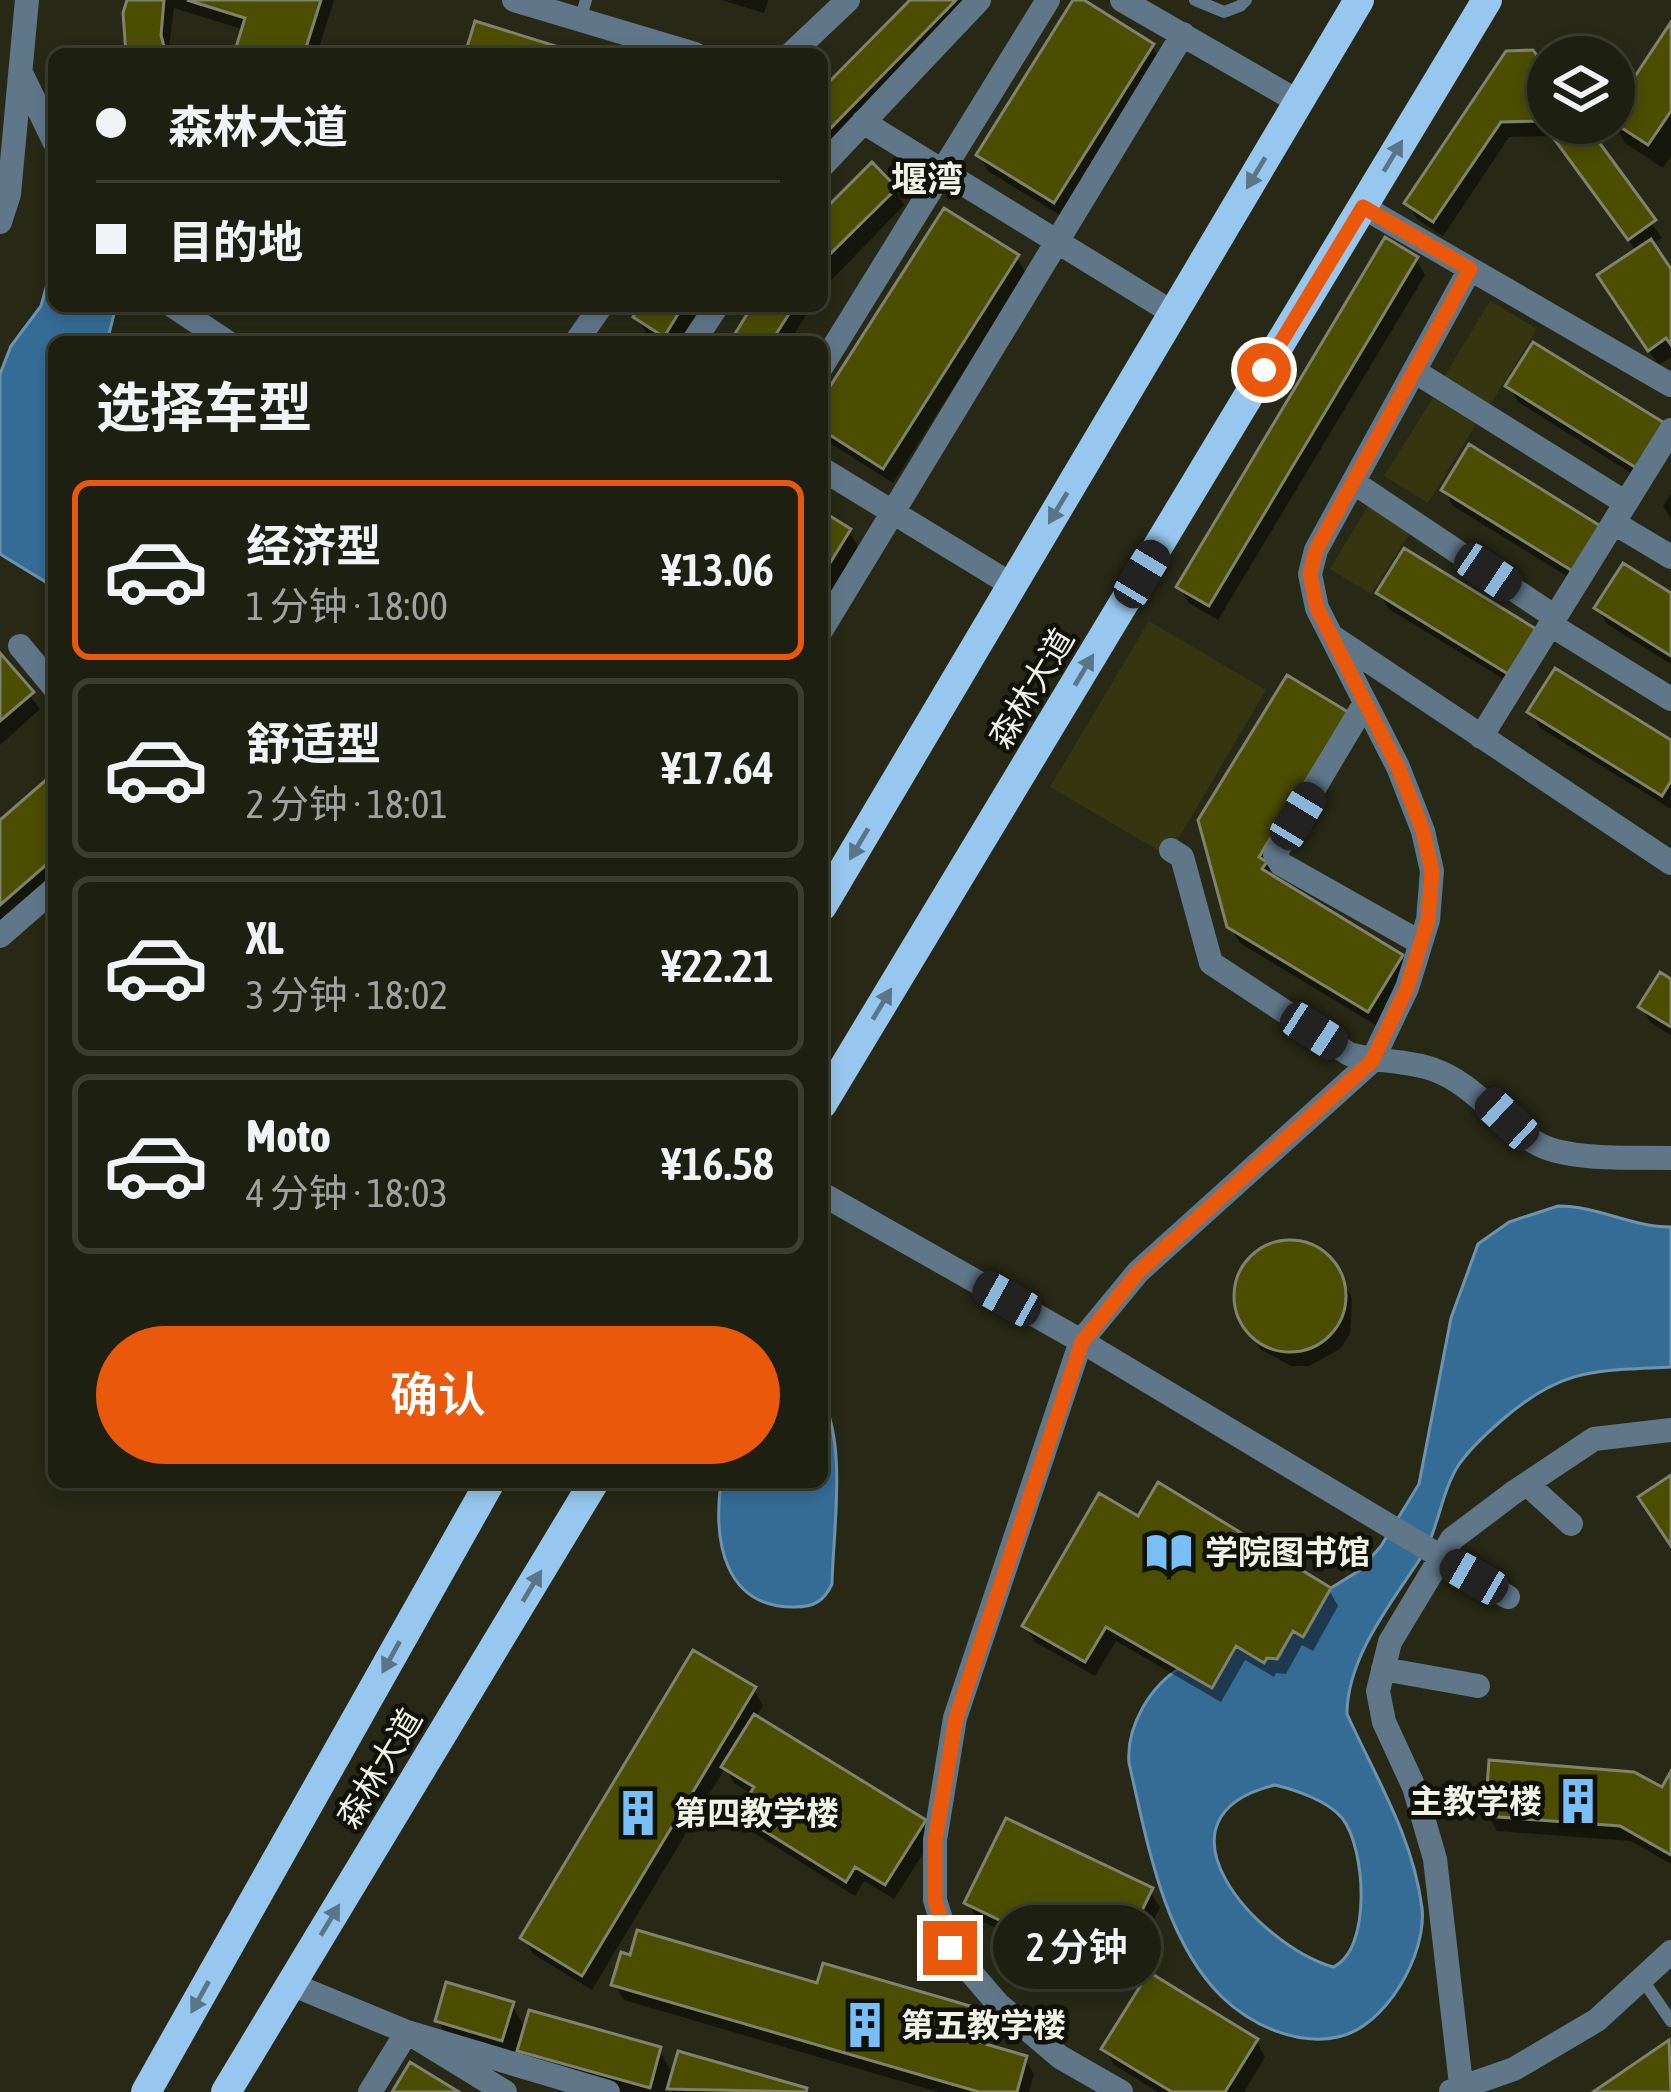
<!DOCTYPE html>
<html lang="zh">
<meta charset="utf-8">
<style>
body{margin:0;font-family:"Asap Condensed","Noto Sans SC",sans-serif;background:#252719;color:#f1f3f6;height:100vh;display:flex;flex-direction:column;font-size:45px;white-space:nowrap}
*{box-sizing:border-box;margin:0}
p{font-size:39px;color:#a0a29f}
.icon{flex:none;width:66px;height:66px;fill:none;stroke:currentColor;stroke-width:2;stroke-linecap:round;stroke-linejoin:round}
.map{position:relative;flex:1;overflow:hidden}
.panel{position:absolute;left:48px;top:336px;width:780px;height:1152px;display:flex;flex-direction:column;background:#1d1f10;border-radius:18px;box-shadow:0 6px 18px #0003,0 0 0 3px #3b3d30}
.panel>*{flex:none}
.guide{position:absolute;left:48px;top:48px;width:780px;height:264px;border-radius:18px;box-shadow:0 6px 18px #0003,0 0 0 3px #3b3d30;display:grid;align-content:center;height:264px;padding:0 48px;background:#1d1f10}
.controls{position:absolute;left:1527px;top:36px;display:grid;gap:24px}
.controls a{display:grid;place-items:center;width:108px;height:108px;border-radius:50%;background:#1d1f10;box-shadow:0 6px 18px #0003,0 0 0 3px #3b3d30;font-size:60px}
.end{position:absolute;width:54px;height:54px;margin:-27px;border:15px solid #ea580c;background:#fff;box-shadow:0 0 0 6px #fff}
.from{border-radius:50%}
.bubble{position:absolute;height:84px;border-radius:42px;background:#1d1f10;box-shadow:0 6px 18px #0003,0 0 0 3px #3b3d30;font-size:39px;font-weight:600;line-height:84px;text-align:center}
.car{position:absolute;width:36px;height:72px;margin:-36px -18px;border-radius:15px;box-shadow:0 0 9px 3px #0007;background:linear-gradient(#222 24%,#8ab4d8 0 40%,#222 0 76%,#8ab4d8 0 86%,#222 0)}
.guide b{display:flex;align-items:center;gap:42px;height:114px;font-size:45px}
.guide b+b{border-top:3px solid #3b3d30}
.guide i{width:30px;height:30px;background:#f1f3f6}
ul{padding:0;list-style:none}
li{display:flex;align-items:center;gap:36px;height:180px;margin:0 24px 18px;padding:0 24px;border:6px solid #3b3d30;border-radius:18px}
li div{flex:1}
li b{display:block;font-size:45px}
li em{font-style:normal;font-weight:600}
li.active{border-color:#ea580c}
li>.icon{width:108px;height:108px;stroke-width:1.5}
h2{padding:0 48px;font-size:54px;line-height:144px}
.button{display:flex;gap:24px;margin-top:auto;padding:24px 48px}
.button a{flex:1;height:138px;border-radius:72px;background:#ea580c;color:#fff;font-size:48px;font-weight:600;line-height:138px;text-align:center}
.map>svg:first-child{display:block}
.green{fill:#353610}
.water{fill:#356c96;stroke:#6d94ae;stroke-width:3;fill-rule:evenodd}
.shadow{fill:#0007}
.building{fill:#4b4d01;stroke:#80826d;stroke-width:3}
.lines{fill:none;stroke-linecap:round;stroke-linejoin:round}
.lane{stroke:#607789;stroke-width:12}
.street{stroke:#607789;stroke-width:24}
.primary{stroke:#97c7ee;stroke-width:30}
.oneway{fill:#5a7587}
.route{stroke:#ea580c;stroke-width:15}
.labels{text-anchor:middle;stroke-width:9;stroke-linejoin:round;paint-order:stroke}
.street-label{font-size:33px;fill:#f1f2e6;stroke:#101109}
.poi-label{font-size:33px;font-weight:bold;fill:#f1f2e6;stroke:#101109;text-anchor:start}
.neighbourhood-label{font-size:36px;font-weight:bold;fill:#f1f2e6;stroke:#101109}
</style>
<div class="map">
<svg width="1671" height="2092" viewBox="0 0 1671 2092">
<rect width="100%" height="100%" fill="#272916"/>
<path class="green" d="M1490,301l47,28 -49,79 -46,-28z
M1433,398l43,26 -48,79 -44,-27z
M1368,506l42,26 -39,62 -41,-25z
M1149,621l117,69 -98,166 -118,-69z"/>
<path class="water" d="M54,259v47h57l3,8 -7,28h-53v245l-54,-33v-180l11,-28 30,-40z
M1558,1206c40,0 73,21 113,21v140c-76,4 -108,0 -169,53 -15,13 -33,29 -44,46 -18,29 -19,64 -38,93 -29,44 -73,99 -73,155 29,64 66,123 75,194 5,46 -36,119 -84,129 -41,9 -87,-12 -116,-40 -59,-58 -75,-157 -93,-234 -3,-36 21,-78 53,-96 16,-9 36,-14 54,-21l28,16 3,-4 11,1 15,-28 11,5 27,-48 29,-18 21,-24 38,-62 32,-166 27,-74 31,-22zM1275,1785c21,5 53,16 67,33 24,30 30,132 -9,149 -77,-23 -190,-150 -58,-182z
M822,1400c25,42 11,134 10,184 -8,17 -18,23 -37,23 -71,1 -82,-66 -74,-125h101z"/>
<path class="shadow" d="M130,0h204l-17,54h-80l8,-24 -71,-22 -6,46h-38z
M721,0h47l-4,13z
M914,0h66l-158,161v-68z
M1078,0l74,46 9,16 -98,155 -75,-46 -9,-16z
M1671,28v128l-8,12 -38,-25 -11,-20v-9z
M1548,77v46h34l80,115 -11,7 20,30v82l-12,8 -49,-73 27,-40 -84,-116 -44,1 -66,99 -26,-17 -9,-16z
M895,189l9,16 -82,85v-74z
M1017,258l9,15 -133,210 -71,-45v-33z
M1416,259l9,16 -207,345 -29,-17 -10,-16z
M644,306h57l-22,36h-20l-13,-9 -9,-16z
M756,306h56l-23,36h-56z
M1509,386l162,53 -24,44 -129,-81z
M1444,490l156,39 -17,57 -130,-80z
M1671,494v25l-8,-13z
M822,515l27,16 9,16 -36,58z
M1379,593l164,54 -25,41 -129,-79z
M1671,596v68l-64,-40 -10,-16z
M0,658l40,51 -40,36z
M1531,712l140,31v66l-131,-81z
M1355,730l-86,141 5,9 127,77 9,16 -33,53 -137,-83 -10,-17 -29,-106z
M54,777v105l-54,47v-105z
M1671,982v53l-20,-12 -9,-16z
M1290,1242l32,11 12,12 18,33 -2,36 -10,15 -31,17h-18l-31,-17 -20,-34 -4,-18 10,-32 12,-12z
M1139,1520l190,70 9,16 -25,45 -11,-6 -16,29 -10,-1 -2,4 -29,-17 -24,42 -105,-61 -21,35 -60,-34 -10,-16z
M754,1690l9,16 -8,12 168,104 10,16 -39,61 -30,-18 -9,15 -106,-66 -9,-16 13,-19 -19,-12 -9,-15 -133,222 -59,-36 -9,-16z
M1671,1777v87l-40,-23 -134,-10 -9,-16 176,-24z
M1150,1891l10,16 -40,81 -143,-69 -9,-16z
M614,1984l205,3 163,26 10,16 -6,18 39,12 9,15 -5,18h-91l-314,-92z
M512,2005l14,25 133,20 15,26 132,16h-134l-2,-5 -2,5h-72l-61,-17 -15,-26 -5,15 -63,-19 -14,-24z
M1256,2041l9,16 -21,35h-86l-44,-27 -9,-16z"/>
<path class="building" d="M127,0h37l-3,35 5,19h-40l-3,-41z
M187,0h134l-17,54h-70l11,-36z
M910,0h46l-134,137v-48z
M1073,0h11l70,44 -100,159 -78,-48z
M475,21l106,33h-116z
M1671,22v89l-23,34 -34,-22v-15z
M1533,50l15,21v52h37l71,97 -28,20 -87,-119 -40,1 -68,100 -29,-19 102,-152z
M872,162l25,26 -75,74v-50z
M944,208l75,47 -136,214 -61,-39v-31z
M1385,237l33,20 -209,349 -33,-19z
M1651,239l20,30v76l-5,-7 -18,13 -51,-76z
M640,306h43l-19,31 -31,-20z
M752,306h42l-23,36h-41z
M1533,342l133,82 -28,45 -133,-83z
M1469,444l133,83 -28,45 -133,-82z
M822,511l29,18 -29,47z
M1404,548l132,81 -28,45 -132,-81z
M1623,563l48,30v63l-77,-48z
M0,653l34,39 -34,29z
M1555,668l116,72v41l-9,15 -135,-84z
M1287,675l61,37 -89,145 8,5 -5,7 141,86 -35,57 -141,-85 -29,-107z
M54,773v85l-54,47v-85z
M1660,972l11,7v48l-33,-20z
M1234 1296a56 56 0 1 1 112 0a56 56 0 1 1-112 0Z
M1671,1475v71l-33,-49z
M1158,1482l173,106 -28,49 -10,-6 -16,28 -10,-1 -3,5 -28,-17 -24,42 -106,-61 -21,35 -63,-36 77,-133 39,23z
M693,1650l63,37 -174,289 -62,-38z
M754,1714l172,106 -41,65 -30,-18 -9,15 -109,-68 17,-27 -33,-20z
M1489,1760l145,12 28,15 9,-16v84l-51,-29 -135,-10z
M1006,1818l147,70 -42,86 -147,-71z
M637,1930l180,53 6,-20 161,47 -9,31 52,15 -10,36h-38l-368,-107 10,-33 9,3z
M1149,1972l109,67 -33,53h-53l-71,-43z
M446,1982l68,20 -12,39 -67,-20z
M529,2010l132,37 -11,41 -133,-37z
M1669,2040l2,52h-78z
M678,2051l129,37 -1,4 -139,-3z
M410,2062l49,30h-67z"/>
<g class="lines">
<path class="lane" d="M1195,0l29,12 16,-6 6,-6
M580,20l6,-20
M1642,1979l29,42"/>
<path class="street" d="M514,0l181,54
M1122,0l177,102
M791,54l57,-54
M21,73l33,68
M863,122l310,191
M822,166l157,-166
M1363,207l308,178
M0,222l9,-28 18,-194
M173,306l54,36
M576,342l25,-36
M693,342l24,-36
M822,366l226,-366
M1414,371l212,132
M822,469l190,116
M1353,482l202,135
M1614,523l57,34
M1551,625l120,74
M822,629l361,-595
M1333,637l338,226
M20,646l34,41
M1365,703l-90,151 6,10 140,79
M1481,737l190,-307
M1171,850l11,7 29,106 138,91c26,8 57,6 83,15 44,15 68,56 108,76 32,16 95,12 131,13
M0,936l54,-47
M822,1194l259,147 427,256
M1527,1484l44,40
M1383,1669l95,17
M291,1984l116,48 201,60
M1461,2084l-26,-225 -21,-72 -30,-65 -6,-31 12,-49 62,-103 61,-46 81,-54 77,-9
M1451,2091l63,-22 83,-49 74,-68
M370,2092l37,-60 98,60
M1121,2092l-61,-35 -62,-53 -48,-56 -15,-48v-60l20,-122 126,-377 57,-69 234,-211 35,-73 21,-68 4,-49 -9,-40 -25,-64 -81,-159 -7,-34 6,-24 154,-281"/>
<path class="primary" d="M822,906l537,-906
M822,1104l665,-1104
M146,2092l344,-610
M226,2092l368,-610"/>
</g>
<defs><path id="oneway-solid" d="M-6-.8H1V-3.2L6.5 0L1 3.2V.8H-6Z" transform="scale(3)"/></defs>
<g class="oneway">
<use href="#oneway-solid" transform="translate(1393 156) rotate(-59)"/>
<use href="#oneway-solid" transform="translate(1256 173) rotate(121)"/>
<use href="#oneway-solid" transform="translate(1058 508) rotate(121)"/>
<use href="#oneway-solid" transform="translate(1084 670) rotate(-59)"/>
<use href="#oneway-solid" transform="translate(859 844) rotate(121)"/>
<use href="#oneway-solid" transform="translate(882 1004) rotate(-59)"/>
<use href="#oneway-solid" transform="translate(532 1586) rotate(-59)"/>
<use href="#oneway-solid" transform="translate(391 1657) rotate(119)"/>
<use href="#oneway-solid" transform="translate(330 1920) rotate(-59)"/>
<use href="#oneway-solid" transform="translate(200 1997) rotate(119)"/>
</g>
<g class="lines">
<path class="route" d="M950,1948l-15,-48v-60l21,-122 126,-376 56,-70 234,-211 35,-73 21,-68 4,-48 -9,-41 -25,-64 -81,-159 -7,-34 6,-24 154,-281 -107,-62 -99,163"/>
</g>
<defs>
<symbol id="library-bare" viewBox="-9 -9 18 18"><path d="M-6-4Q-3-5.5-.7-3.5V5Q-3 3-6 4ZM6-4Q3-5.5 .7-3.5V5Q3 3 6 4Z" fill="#78bff7" stroke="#101109" stroke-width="2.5" paint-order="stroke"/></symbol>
<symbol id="building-bare" viewBox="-9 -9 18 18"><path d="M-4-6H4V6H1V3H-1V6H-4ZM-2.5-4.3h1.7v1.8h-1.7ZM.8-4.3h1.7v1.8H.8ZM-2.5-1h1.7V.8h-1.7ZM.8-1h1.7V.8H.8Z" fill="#78bff7" stroke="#101109" stroke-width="2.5" paint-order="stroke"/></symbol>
</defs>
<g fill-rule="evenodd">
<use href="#library-bare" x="1136" y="1519" width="66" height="66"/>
<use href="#building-bare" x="1545" y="1768" width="66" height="66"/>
<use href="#building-bare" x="605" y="1780" width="66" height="66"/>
<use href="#building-bare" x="832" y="1992" width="66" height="66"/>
</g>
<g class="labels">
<g class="street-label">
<text transform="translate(1031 688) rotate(-59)" y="12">森林大道</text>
<text transform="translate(379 1768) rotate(-59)" y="12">森林大道</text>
</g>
<g class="poi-label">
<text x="1205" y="1564">学院图书馆</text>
<text x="1542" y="1813" text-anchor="end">主教学楼</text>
<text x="674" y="1825">第四教学楼</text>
<text x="901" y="2037">第五教学楼</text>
</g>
<g class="neighbourhood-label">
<text x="927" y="192">堰湾</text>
</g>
</g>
</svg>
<div class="controls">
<a><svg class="icon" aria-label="layers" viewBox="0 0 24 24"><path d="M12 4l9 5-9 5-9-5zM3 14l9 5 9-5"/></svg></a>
</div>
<i class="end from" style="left:1264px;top:370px"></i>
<i class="end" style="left:950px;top:1948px"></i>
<div class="bubble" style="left:993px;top:1905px;width:168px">2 分钟</div>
<i class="car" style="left:1488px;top:572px;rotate:124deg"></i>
<i class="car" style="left:1142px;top:574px;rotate:31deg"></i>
<i class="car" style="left:1298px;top:816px;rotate:31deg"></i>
<i class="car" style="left:1314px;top:1031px;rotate:123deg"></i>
<i class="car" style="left:1507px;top:1119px;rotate:313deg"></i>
<i class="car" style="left:1007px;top:1299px;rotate:299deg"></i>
<i class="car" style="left:1474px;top:1577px;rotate:300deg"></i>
<div class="guide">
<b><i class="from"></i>森林大道</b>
<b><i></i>目的地</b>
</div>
<section class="panel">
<h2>选择车型</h2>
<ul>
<li class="active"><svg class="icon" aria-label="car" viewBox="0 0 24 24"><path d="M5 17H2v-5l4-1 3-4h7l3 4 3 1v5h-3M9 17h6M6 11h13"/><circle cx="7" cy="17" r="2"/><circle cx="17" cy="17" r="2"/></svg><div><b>经济型</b><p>1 分钟 · 18:00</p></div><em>¥13.06</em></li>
<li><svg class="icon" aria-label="car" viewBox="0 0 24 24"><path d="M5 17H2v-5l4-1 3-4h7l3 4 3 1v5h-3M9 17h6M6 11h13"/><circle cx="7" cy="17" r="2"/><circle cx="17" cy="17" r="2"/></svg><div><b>舒适型</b><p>2 分钟 · 18:01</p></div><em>¥17.64</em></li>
<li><svg class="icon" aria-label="car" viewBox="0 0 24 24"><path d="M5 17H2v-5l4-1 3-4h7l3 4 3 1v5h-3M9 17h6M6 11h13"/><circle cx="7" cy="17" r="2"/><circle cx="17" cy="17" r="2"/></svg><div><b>XL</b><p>3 分钟 · 18:02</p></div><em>¥22.21</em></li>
<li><svg class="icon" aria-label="car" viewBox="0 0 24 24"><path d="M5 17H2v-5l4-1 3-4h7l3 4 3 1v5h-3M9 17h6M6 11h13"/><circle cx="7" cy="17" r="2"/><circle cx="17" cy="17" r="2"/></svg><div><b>Moto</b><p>4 分钟 · 18:03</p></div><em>¥16.58</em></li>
</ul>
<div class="button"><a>确认</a></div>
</section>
</div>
